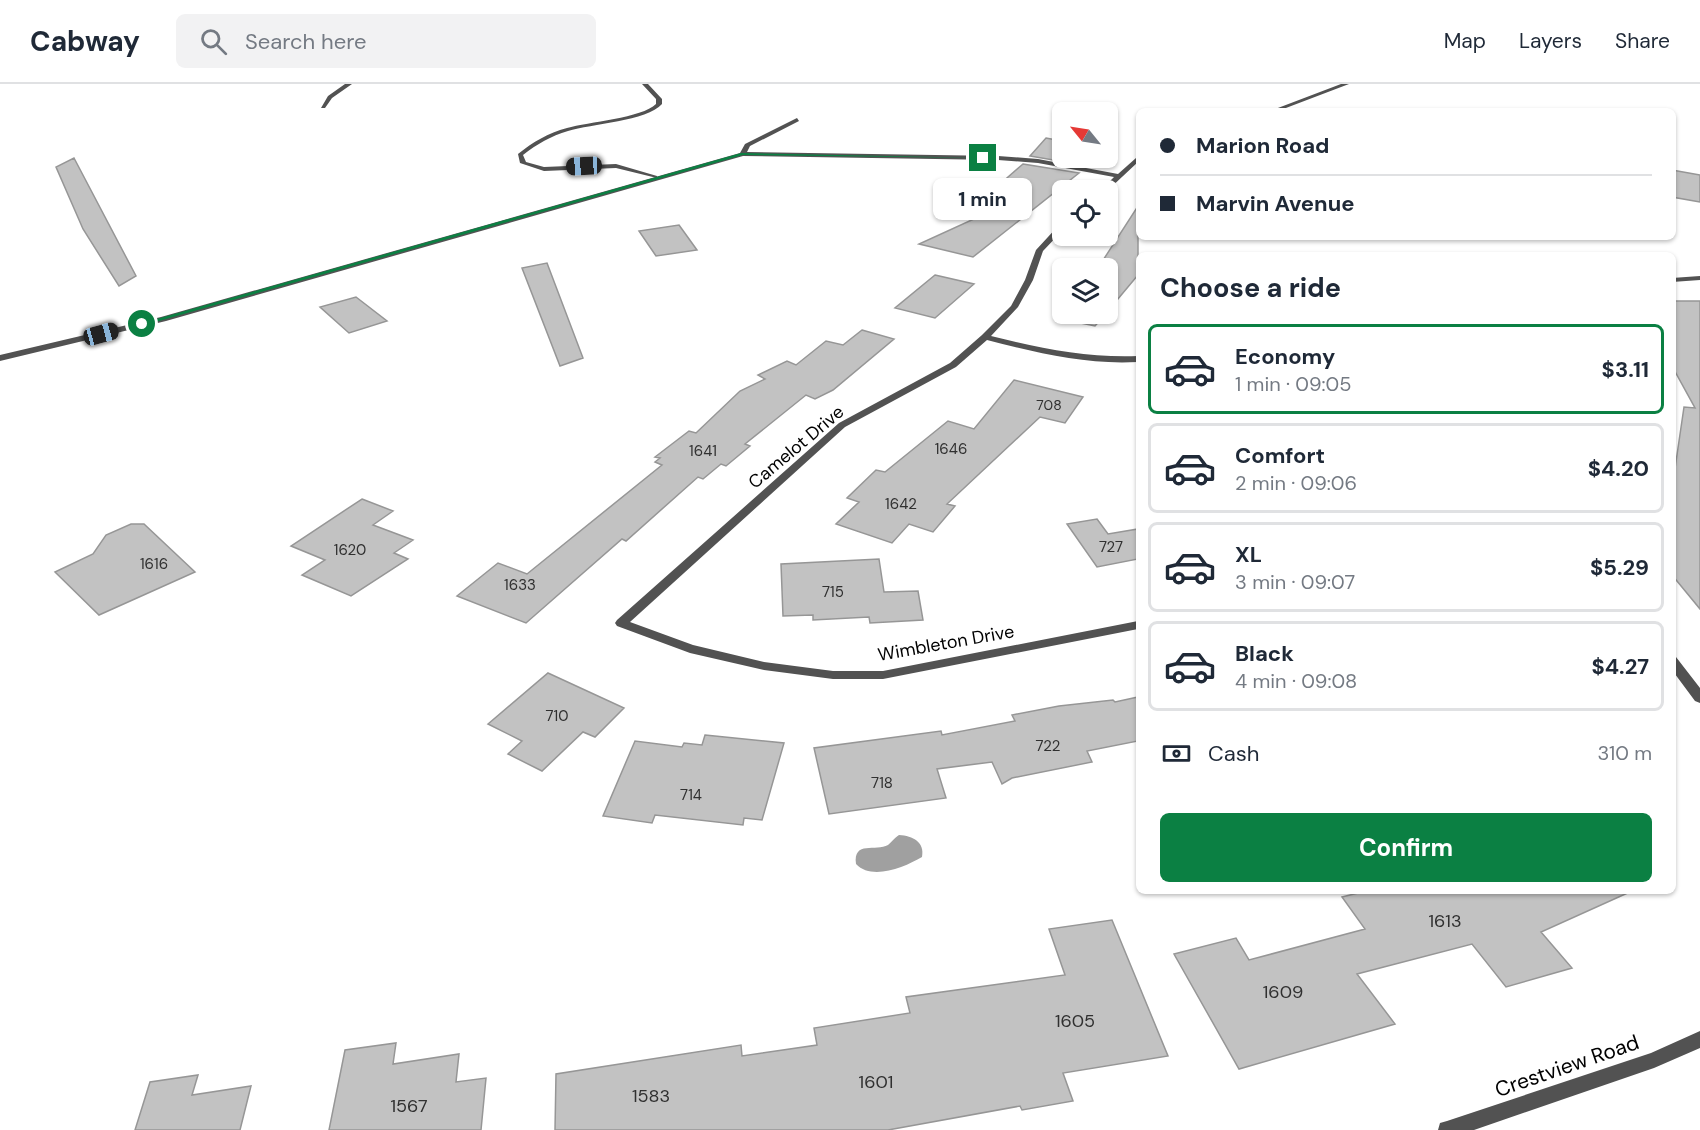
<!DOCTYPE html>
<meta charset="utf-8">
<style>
body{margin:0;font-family:"DM Sans",sans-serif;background:#f2f2f3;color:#1f2937;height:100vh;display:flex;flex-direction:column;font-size:22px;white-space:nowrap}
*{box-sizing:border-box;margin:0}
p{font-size:20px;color:#747a83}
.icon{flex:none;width:33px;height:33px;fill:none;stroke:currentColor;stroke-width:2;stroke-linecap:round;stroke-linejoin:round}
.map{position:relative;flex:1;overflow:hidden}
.drawer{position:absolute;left:1136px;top:168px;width:540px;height:642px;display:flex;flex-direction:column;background:#fff;border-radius:9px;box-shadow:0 2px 4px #0004}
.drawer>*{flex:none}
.banner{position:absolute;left:1136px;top:24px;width:540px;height:132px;border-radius:9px;box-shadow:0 2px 4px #0004;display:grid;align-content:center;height:132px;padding:0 24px;background:#fff}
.needle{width:39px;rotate:300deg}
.tools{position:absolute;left:1052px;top:18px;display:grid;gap:12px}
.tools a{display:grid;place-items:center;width:66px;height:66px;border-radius:9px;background:#fff;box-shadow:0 2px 4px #0004;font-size:30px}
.end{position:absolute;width:27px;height:27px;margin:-14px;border:8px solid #0b8043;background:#fff;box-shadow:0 0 0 3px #fff}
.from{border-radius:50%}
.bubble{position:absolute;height:42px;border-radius:9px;background:#fff;box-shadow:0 2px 4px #0004;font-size:20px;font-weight:700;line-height:42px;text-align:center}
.car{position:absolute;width:18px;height:36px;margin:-18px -9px;border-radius:8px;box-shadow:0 0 4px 2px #0007;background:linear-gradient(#222 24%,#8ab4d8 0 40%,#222 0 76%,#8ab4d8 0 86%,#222 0)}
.banner b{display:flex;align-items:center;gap:21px;height:57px;font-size:22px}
.banner b+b{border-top:2px solid #e0e1e3}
.banner i{width:15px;height:15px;background:#1f2937}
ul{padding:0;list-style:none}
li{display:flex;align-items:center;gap:18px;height:90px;margin:0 12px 9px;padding:0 12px;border:3px solid #e0e1e3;border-radius:9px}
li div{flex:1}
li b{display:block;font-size:22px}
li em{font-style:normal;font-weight:700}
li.on{border-color:#0b8043}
li>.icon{width:54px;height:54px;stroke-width:1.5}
h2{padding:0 24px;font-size:27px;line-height:72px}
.pay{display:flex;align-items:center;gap:15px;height:66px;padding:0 24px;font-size:22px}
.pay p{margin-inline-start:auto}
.action{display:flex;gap:12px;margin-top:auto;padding:12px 24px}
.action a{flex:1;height:69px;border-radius:9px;background:#0b8043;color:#fff;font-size:24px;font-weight:700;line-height:69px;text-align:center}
header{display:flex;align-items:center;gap:36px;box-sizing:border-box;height:84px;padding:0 30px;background:#fff;border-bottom:2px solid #e0e1e3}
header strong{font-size:28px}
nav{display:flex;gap:33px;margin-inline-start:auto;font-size:21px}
.search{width:420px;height:54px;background:#f2f2f3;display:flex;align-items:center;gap:15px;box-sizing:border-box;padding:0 21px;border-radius:9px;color:#747a83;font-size:22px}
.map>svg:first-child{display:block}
.water{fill:#a0a0a0}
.building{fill:#c2c2c2;stroke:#969696;stroke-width:1.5}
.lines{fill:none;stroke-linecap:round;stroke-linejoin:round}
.service{fill:#525252;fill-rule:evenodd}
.minor{fill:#525252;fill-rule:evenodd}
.route{fill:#0b8043}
.labels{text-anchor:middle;stroke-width:4.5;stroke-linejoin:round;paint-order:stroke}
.far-number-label{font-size:14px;fill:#303030}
.number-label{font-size:15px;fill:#303030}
.street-label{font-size:18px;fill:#000;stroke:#fff}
.near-number-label{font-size:18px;fill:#303030}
.near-street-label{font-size:21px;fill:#000;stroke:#fff}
</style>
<header>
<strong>Cabway</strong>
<div class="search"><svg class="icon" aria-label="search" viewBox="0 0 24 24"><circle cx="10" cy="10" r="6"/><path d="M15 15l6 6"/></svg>Search here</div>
<nav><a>Map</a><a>Layers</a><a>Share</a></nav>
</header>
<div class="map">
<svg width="1700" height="1046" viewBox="0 0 1700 1046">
<rect width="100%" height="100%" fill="#fff"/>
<path class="water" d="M899,751c14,1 26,7 23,22 -17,10 -50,24 -66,7 -3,-24 20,-12 32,-19 4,-3 6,-7 11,-10z"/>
<path class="building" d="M1046,54l16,3v17h36l-10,8 -58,-10z
M74,74l62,118 -17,10 -36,-57 -27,-62z
M1023,80l56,9 -106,84 -54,-13 101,-46 -28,-7z
M1672,86l28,5v27l-28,-5z
M1138,122v69l-31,37 2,-44h-11z
M679,141l18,25 -41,6 -17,-25z
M547,179l36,95 -23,8 -38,-98z
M935,191l39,9 -39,34 -40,-10z
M356,213l31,24 -38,12 -29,-26z
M1672,217h28v308l-28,-34v-86l12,-82 11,1 -23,-42z
M1072,230h34l-11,12 -29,-6z
M862,246l32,9 -61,51 -18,9 -9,-4 -61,49 5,2 -24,20 -5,-2 -18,15 -5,-2 -72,64 -4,-2 -96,84 -69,-27 41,-33 29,11 135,-109 -7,-3 5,-4 -5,-1 34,-26 7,2 44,-42 25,-12 -7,-4 29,-14 9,4 30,-24 17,4z
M1014,296l69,17 -18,26 -25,-6 -93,87 8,2 -22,26 -24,-8 -17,19 -56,-19 23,-22 -12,-4 29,-28 9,2 63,-51 26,8z
M362,415l31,12 -20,14 40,15 -19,13 14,6 -57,37 -49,-21 23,-15 -34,-14z
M1097,435l11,15 30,-5v30l-41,8 -30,-43z
M131,440h13l51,48 -96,43 -44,-43 38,-18 13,-19z
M879,475l5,33 34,-1 5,29 -53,3 -1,-6 -56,3v-5l-30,1 -2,-52z
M548,589l76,35 -29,29 -12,-5 -41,39 -34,-17 14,-13 -34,-17z
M1138,613v44l-51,10 5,11 -80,16 -10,6 -10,-22 -55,7 9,29 -117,16 -15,-66 127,-17 1,4 73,-14 -3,-6 47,-9 54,-6 2,2z
M705,651l79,8 -22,77 -18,-2 -1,7 -88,-10 -3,8 -49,-7 32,-75 47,6 2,-4 18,2z
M1366,807h266l-91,41 31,36 -66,19 -34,-43 -115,30 38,50 -156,45 -65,-115 62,-16 13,22 116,-31 -23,-32z
M1112,836l56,136 -105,17 10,28 -51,9 -2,-4 -132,24h-333l1,-56 185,-29 1,11 75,-11 -3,-17 96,-15 -4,-16 159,-22 -16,-46z
M396,959l-3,21 66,-10 -3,28 30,-4 -5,52h-152l16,-80z
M198,991l-6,20 59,-9 -11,44h-105l15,-48z"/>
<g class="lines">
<path class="service" d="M345,0h7l-20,14 -7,10h-4l7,-12z
M642,0h6l14,15v5c-15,17 -71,20 -94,27 -17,5 -31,13 -45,24l3,7 18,5 72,-3 41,12v2l-41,-10 -72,3 -24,-8 -2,-9c15,-12 30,-21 49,-26 21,-6 75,-10 89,-24v-5z"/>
<path class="minor" d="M1341,0h8l-71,27h-8z
M797,34l2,3 -49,25 -3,6 251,4 40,3 80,15 18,-16 2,-1v5l-31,29 -6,-1 13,-13 -76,-14 -40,-3 -255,-4 -577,165 -166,40v-6l161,-38 579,-164 5,-9z
M1059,141h3v6l-19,20 -10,29 -15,27 -27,29c49,12 96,22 147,20v6c-51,3 -101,-9 -151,-22l-31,27 -111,60 -215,195 63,23 71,17 69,9h50l255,-50v8l-255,50h-50l-69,-9 -74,-17 -73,-27 -2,-3 2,-3 222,-197 111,-60 32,-28 29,-29 14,-26 11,-30z
M1700,192v4l-28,2v-4z
M1672,572l4,1 24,31v15l-5,-2 -23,-31z
M1700,947v17l-46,20 -180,62h-36l2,-7 7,-2 204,-68z"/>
</g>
<path class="route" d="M741,69l245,5 -243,-3 -598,170 -6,-1z"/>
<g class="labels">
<g class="far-number-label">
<text x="1049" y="326">708</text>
</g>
<g class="number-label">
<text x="951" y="370">1646</text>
<text x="703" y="372">1641</text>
<text x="901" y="425">1642</text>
<text x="1111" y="468">727</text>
<text x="350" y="471">1620</text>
<text x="154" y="485">1616</text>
<text x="520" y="506">1633</text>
<text x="833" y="513">715</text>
<text x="557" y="637">710</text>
<text x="1048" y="667">722</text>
<text x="882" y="704">718</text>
<text x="691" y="716">714</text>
</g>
<g class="street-label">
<text transform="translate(796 363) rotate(-40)" y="6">Camelot Drive</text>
<text transform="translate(946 559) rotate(-10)" y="6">Wimbleton Drive</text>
</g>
<g class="near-number-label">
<text x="1445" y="843">1613</text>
<text x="1283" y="914">1609</text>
<text x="1075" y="943">1605</text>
<text x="876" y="1004">1601</text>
<text x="651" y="1018">1583</text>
<text x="409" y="1028">1567</text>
</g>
<g class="near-street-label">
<text transform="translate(1567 982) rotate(-19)" y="7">Crestview Road</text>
</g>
</g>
</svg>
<div class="tools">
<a><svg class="needle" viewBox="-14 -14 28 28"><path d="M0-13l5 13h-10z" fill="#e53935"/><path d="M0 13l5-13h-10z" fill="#747a83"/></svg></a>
<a><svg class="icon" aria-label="locate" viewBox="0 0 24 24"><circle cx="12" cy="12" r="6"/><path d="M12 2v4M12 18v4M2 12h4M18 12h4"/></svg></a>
<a><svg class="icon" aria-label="layers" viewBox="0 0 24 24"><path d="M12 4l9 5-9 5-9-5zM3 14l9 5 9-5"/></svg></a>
</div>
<i class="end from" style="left:142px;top:240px"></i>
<i class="end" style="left:983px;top:74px"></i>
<div class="bubble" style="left:933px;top:94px;width:99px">1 min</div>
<i class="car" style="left:584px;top:82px;rotate:267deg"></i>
<i class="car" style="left:101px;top:250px;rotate:75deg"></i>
<div class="banner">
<b><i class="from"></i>Marion Road</b>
<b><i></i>Marvin Avenue</b>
</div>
<section class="drawer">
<h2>Choose a ride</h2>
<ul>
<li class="on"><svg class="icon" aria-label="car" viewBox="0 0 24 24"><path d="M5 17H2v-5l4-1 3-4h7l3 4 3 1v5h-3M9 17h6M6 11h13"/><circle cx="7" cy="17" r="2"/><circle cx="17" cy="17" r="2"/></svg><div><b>Economy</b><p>1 min · 09:05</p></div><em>$3.11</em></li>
<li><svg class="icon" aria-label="car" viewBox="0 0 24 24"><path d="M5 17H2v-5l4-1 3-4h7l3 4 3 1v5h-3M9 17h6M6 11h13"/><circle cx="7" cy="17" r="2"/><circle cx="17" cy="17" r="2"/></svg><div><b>Comfort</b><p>2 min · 09:06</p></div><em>$4.20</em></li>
<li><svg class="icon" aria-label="car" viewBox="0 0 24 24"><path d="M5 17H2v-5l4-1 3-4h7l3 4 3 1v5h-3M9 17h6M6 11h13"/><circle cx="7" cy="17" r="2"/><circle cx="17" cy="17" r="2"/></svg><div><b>XL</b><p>3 min · 09:07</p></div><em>$5.29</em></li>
<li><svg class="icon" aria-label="car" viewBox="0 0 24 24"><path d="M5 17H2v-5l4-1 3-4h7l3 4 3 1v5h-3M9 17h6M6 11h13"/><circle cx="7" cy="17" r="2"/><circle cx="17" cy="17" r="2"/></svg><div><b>Black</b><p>4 min · 09:08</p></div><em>$4.27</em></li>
</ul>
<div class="pay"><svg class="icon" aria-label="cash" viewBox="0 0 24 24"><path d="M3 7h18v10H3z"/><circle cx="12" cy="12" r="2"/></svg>Cash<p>310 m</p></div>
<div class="action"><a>Confirm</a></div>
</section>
</div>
